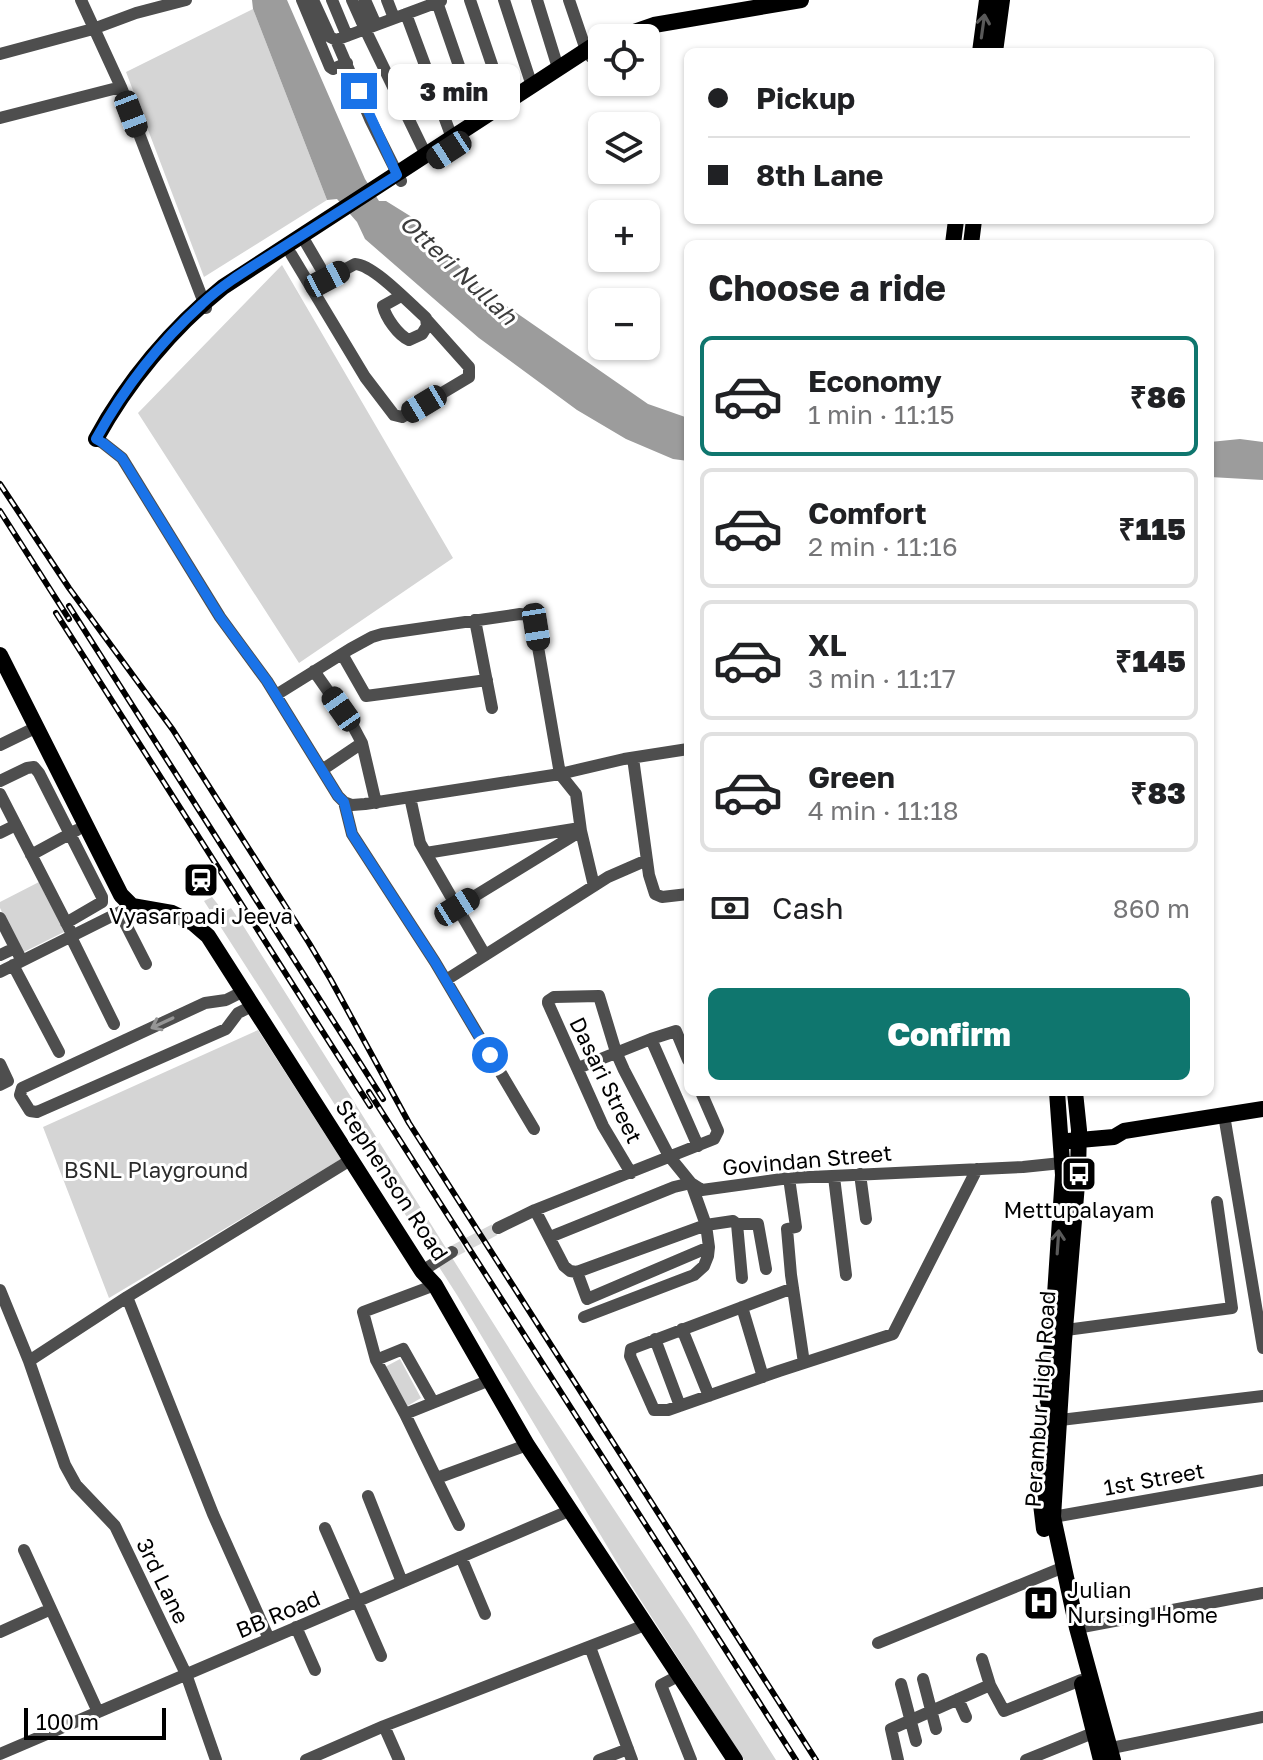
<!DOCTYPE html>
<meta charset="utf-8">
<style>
body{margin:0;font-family:"Golos Text",sans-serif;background:#f2f2f2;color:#202124;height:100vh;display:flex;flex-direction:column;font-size:30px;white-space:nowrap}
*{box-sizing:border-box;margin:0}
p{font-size:26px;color:#757577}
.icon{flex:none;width:44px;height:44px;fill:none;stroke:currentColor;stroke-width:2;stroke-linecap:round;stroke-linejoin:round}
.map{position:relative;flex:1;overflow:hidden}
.side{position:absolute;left:684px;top:240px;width:530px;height:856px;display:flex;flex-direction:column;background:#fff;border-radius:12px;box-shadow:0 2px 6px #0004}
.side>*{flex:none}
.guide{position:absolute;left:684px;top:48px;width:530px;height:176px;border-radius:12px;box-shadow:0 2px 6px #0004;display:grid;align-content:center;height:176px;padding:0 24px;background:#fff}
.fabs{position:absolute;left:588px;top:24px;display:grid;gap:16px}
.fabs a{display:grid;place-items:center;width:72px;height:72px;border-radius:12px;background:#fff;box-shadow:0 2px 6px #0004;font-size:40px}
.scale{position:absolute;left:24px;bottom:20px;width:142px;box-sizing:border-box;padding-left:8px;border:4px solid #000;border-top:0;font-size:22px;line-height:28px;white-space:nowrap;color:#000;-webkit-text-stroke:6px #fff;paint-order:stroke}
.end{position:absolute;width:36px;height:36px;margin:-18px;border:10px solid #1a73e8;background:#fff;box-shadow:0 0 0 4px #fff}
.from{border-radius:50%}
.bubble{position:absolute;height:56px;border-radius:12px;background:#fff;box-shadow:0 2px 6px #0004;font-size:26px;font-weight:800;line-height:56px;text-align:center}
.car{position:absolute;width:24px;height:48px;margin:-24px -12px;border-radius:10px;box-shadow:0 0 6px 2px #0007;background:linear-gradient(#222 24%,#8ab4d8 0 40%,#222 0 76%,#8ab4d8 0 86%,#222 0)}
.guide b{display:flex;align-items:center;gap:28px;height:76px;font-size:30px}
.guide b+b{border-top:2px solid #e0e0e0}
.guide i{width:20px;height:20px;background:#202124}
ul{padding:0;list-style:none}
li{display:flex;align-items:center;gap:24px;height:120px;margin:0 16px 12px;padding:0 8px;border:4px solid #e0e0e0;border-radius:12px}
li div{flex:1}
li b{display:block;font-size:30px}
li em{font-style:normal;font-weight:800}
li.selected{border-color:#0f766e}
li>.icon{width:72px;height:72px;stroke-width:1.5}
h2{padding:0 24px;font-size:36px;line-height:96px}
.pay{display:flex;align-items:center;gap:20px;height:88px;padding:0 24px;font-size:30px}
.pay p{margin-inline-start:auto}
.button{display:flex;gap:16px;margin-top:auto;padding:16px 24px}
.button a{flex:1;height:92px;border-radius:12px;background:#0f766e;color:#fff;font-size:32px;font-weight:800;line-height:92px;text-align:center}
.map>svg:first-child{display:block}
.green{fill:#d5d5d5}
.water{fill:#9c9c9c}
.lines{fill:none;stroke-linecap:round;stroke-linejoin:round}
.minor-tunnel{stroke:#d9d9d9;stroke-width:12;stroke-dasharray:12 6;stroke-linecap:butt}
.minor{stroke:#4e4e4e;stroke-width:12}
.major{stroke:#000;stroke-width:16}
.rail-casing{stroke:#000;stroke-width:6}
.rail{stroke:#fff;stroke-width:3;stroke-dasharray:9;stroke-linecap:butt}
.oneway{stroke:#595959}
.oneway2{stroke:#959595}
.route{stroke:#1a73e8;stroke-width:10}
.labels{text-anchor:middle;stroke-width:6;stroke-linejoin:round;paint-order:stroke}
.poi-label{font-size:22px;fill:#000;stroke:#fff}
.street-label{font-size:22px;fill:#000;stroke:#fff}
.park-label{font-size:22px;fill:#2c2c2c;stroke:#fff}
.water-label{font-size:24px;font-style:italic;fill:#3d3d3d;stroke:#fff}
</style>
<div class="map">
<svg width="1263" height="1760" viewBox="0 0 1263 1760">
<rect width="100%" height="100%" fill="#fff"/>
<path class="green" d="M253,9l74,191 -123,77 -78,-205z
M282,265l171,293 -154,105 -161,-250z
M39,882l25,50 -42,21 -22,-45v-6z
M212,897l12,15 7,-4 13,19 290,461 157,238 85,134h-32l-119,-184 -168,-281 -253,-394z
M258,1030l83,129 -232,139 -66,-171z
M400,1359l21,39 -17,10 -21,-40z"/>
<path class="water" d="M252,0h35l78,179 14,22h7l29,18 67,70 166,115 40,14v43l-15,-2 -47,-20 -49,-29 -98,-72 -114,-99 -8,-17 -20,-23 -10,1 -74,-191z
M1240,439l23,3v38l-53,-3v-35z"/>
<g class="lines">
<path class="minor-tunnel" d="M452,1252l46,-24"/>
<path class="minor" d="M81,0l40,87 85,221
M302,0l28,67 3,2 14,-6
M313,0l17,37 6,3 34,79 31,62
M332,0l15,36
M352,0l13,29 61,126
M365,0l11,25
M387,0l7,18
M470,0l35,103
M504,0l28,86
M537,0l21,68
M569,0l17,50 5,7
M437,2l41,119
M406,14l46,124
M336,40l105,-39
M0,54l93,-25 43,-16 50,-13
M0,118l121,-31
M306,243l21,36
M291,254l74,123 29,38 8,2 67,-40v-10l-42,-47
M312,287l43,-23c19,1 55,40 71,54l1,8 -5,8 -13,6c-11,-5 -23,-22 -26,-34l18,-10
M96,439l7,4 19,15 98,159 47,64 71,115 6,6 8,32 83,128 99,167
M475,620l17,88
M342,654l24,42 121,-16
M314,671l40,57 8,15 14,60
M276,695l74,-46 22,-12 10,-3 138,-20 10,1 3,3 27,156 -195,30 -13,1 -8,-3
M0,745l37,-18
M633,758l16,117 6,19 7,3 26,-3
M322,770l40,-27
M0,781l27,-13 7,-1 5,6 63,124v5l-36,21
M0,794l73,142
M410,797l10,46 37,64 124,-76 -5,-37 -16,-20 64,-15 64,-10
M581,831l13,55
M0,833l16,-8
M426,853l154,-25
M31,855l46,-25
M457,907l28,48
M120,913l26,51
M0,918l22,43
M71,937l43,87
M0,955l15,-7
M13,965l46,87
M0,972l132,-66
M446,980l162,-103 39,-17
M244,991l-18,9 -21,3 -183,85 -2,7 10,16 7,1 189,-83 12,-16 14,-7
M651,1039l47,107
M0,1064l8,17 -8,4
M578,1068l73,-29 25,-8 12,29
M1224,1115l39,233
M860,1174l6,45
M834,1177l12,98
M789,1178l7,49 -9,2 4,46 13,88
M535,1210l29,56 6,5 7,1 129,-47 27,-4 4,3h21l8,45
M737,1224l5,54
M498,1228l37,-18 179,-71 4,-8 -17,-39
M550,1237l124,-50 17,-4 11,7 87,-12 234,-11 48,-5
M422,1271l30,-19
M577,1272l10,27 122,-52
M435,1285l-72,27 13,48 29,54 54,111
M793,1288l-162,61 -1,7 24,54h14l111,-39 114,-37 84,-165
M0,1290l29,71 36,104 11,20 39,41 71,148 30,86
M127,1297l86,217 56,125
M742,1307l21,70
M584,1317l110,-42 10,-9 4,-10 1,-9 -3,-22 -15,-42 -22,-27 -45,-86 -8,-18 -17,-56 -45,1 -6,4v2l55,123 28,47
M682,1329l27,67
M1066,1330l166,-22 -15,-106
M655,1339l25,67
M376,1360l27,-11 30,53
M29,1361l98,-64 225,-138
M405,1414l85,-34
M1052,1421l211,-25
M437,1478l90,-33
M368,1496l34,86
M1053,1517l210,-37
M325,1528l56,128
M24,1550l74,162
M461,1557l24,57
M296,1627l19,43
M1077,1628l186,-35
M0,1632l51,-23
M878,1643l186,-76
M590,1647l42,113
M982,1659l8,26
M678,1676l-17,9 30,75
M923,1679l13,50
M901,1684l15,57
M958,1699l8,18
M384,1726l15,34
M1102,1750l161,-33
M0,1754l571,-244
M306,1760l78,-34 261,-101
M599,1760l29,-11
M898,1760l-7,-31 99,-44 14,26 77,-31
M1026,1760l67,-27"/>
<path class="major" d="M621,38l7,-4 26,-9 147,-25
M980,52l7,-52
M995,52l7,-52
M953,244l3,-24
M971,244l3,-24
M96,439c31,-57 76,-111 127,-152l379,-247
M0,655l121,240 11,11 40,7 21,10 15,13 214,335 13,14 92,160 208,315
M1075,1092l4,38 -1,42 -14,169 -11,176 24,111 36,132
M1068,1141l46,-4 10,-6 139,-22
M1044,1529l-3,-25 22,-329 -6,-83
M1082,1684l19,76"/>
<defs>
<path id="rail" d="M0,484l69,104 104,142 136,213 22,37 78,143 407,637
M0,511l69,108
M69,606l314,493
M56,613l314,493
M369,1092l427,668"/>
</defs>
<use href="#rail" class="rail-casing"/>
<use href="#rail" class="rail"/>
</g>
<defs><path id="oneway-shaft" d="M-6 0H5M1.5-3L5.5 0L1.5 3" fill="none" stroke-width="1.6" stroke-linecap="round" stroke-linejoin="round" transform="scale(2)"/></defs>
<g class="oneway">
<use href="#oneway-shaft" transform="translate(983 26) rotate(-82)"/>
<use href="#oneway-shaft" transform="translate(1058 1242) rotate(-86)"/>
</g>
<use class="oneway2" href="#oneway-shaft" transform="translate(162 1023) rotate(155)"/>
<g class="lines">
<path class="route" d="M359,91l38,84c-40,25 -80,51 -120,76 -25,16 -53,32 -75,53 -42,38 -79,86 -106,135l7,4 19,15 98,159 47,64 71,115 6,6 8,32 83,128 55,93"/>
</g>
<defs>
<symbol id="station-square" viewBox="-11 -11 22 22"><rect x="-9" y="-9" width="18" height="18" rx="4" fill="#000" stroke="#fff"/><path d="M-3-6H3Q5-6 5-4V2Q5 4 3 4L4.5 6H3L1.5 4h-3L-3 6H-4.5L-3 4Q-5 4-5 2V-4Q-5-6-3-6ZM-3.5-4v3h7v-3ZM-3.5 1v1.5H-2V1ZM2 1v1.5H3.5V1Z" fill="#fff"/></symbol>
<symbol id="bus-square" viewBox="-11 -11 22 22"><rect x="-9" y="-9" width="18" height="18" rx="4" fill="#000" stroke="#fff"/><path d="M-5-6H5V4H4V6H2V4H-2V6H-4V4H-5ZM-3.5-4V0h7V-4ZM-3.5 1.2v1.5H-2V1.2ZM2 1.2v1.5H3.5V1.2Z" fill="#fff"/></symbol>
<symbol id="hospital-square" viewBox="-11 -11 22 22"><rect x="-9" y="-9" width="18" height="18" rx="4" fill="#000" stroke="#fff"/><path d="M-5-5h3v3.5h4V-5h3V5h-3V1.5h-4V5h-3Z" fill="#fff"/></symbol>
</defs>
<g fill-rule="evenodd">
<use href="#station-square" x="181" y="860" width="40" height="40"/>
<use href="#bus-square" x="1059" y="1154" width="40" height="40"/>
<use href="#hospital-square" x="1021" y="1583" width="40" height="40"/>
</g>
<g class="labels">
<g class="poi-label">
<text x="201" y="924">Vyasarpadi Jeeva</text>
<text x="1079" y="1218">Mettupalayam</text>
<text x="1067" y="1598" text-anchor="start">Julian<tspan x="1067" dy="25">Nursing Home</tspan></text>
</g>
<g class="street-label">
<text transform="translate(606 1080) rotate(64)" y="8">Dasari Street</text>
<text transform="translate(807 1160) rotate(-5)" y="8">Govindan Street</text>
<text transform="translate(392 1180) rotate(57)" y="8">Stephenson Road</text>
<text transform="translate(1040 1399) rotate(-86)" y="8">Perambur High Road</text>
<text transform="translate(1154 1479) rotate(-10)" y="8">1st Street</text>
<text transform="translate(163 1581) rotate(64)" y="8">3rd Lane</text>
<text transform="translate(278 1614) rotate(-23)" y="8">BB Road</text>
</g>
<g class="park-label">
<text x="156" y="1178">BSNL Playground</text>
</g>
<g class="water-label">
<text transform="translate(458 270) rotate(43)" y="8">Otteri Nullah</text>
</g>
</g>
</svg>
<div class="fabs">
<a><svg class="icon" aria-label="locate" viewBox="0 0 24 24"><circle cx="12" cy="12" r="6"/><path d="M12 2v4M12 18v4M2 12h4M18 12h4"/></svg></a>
<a><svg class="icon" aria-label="layers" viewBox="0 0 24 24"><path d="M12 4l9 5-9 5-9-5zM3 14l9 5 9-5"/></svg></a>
<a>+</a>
<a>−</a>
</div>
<div class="scale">100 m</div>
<i class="end from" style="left:490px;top:1055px"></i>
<i class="end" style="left:359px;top:91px"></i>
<div class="bubble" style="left:388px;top:64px;width:132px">3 min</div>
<i class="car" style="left:131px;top:114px;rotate:159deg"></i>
<i class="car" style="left:449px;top:150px;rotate:237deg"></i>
<i class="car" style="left:327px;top:279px;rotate:62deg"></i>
<i class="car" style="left:424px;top:404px;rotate:239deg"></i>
<i class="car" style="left:536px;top:627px;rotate:171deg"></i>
<i class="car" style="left:341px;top:709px;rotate:325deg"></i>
<i class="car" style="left:457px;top:907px;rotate:58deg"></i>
<div class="guide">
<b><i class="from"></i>Pickup</b>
<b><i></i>8th Lane</b>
</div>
<section class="side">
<h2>Choose a ride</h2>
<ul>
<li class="selected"><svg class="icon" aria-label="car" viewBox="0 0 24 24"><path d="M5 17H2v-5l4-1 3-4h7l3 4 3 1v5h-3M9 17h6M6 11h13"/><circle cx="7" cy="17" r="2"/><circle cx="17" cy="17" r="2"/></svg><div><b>Economy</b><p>1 min · 11:15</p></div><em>₹86</em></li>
<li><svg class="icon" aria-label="car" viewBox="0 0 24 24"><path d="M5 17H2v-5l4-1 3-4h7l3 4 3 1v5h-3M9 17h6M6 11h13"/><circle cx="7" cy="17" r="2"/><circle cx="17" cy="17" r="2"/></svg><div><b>Comfort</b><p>2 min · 11:16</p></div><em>₹115</em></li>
<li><svg class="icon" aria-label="car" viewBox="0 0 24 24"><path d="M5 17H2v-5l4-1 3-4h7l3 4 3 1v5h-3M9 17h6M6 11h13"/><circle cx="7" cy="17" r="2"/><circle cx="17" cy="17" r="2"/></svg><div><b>XL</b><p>3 min · 11:17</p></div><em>₹145</em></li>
<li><svg class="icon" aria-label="car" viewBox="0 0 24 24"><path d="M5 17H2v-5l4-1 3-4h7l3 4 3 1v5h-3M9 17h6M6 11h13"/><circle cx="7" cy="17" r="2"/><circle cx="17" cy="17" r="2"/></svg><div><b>Green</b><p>4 min · 11:18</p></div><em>₹83</em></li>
</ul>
<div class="pay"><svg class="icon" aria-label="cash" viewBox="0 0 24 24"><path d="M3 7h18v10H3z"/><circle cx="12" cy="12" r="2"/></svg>Cash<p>860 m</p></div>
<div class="button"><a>Confirm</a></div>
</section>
</div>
